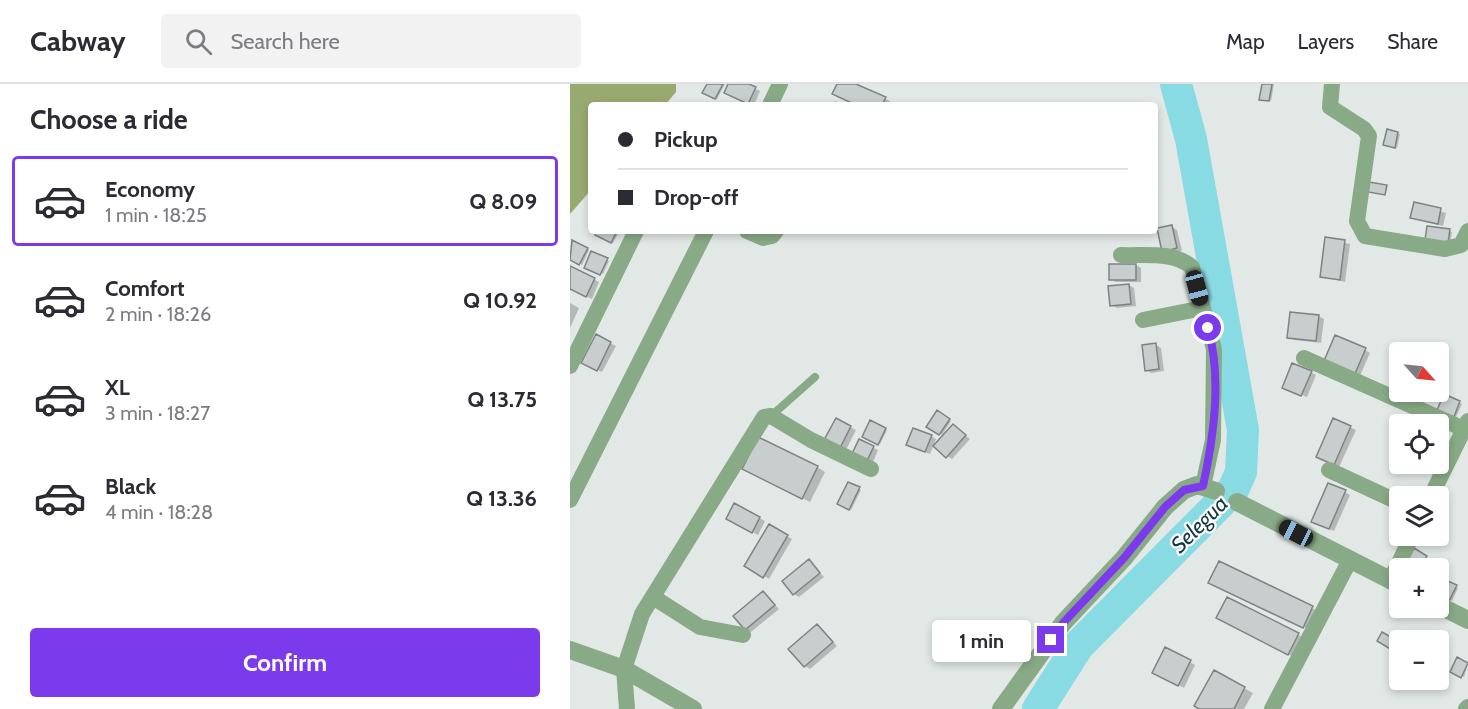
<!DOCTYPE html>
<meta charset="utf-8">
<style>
body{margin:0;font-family:Cabin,sans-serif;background:#f2f2f3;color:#2b2b33;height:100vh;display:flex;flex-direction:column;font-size:22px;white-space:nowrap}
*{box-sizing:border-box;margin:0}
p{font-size:20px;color:#7c7c81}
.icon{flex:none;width:33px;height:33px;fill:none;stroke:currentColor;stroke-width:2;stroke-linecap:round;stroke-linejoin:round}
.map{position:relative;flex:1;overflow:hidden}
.details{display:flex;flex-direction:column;background:#fff;width:570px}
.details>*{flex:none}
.banner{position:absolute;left:18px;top:18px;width:570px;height:132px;border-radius:6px;box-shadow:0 3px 9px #0003;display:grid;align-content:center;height:132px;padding:0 30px;background:#fff}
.needle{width:39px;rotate:117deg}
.fabs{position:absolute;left:819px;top:258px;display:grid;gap:12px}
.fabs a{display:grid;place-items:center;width:60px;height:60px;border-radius:6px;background:#fff;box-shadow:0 3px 9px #0003;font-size:30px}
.end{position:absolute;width:27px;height:27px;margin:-14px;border:8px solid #7c3aed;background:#fff;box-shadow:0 0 0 3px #fff}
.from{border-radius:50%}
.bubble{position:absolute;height:42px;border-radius:6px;background:#fff;box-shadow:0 3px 9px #0003;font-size:20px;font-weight:700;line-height:42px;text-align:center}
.car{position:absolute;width:18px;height:36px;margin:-18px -9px;border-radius:8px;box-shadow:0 0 4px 2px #0007;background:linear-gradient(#222 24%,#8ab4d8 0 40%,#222 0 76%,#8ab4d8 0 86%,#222 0)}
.banner b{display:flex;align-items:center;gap:21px;height:57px;font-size:22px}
.banner b+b{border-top:2px solid #e1e1e2}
.banner i{width:15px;height:15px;background:#2b2b33}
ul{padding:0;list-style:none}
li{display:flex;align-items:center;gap:18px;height:90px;margin:0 12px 9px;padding:0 18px;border:3px solid transparent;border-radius:6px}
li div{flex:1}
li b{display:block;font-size:22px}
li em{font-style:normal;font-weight:700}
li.current{border-color:#7c3aed}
li>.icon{width:54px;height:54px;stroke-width:1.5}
h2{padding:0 30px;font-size:27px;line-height:72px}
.button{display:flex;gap:12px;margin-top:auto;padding:12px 30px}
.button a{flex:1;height:69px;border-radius:6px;background:#7c3aed;color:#fff;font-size:24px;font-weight:700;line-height:69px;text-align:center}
header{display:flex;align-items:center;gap:36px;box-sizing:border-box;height:84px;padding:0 30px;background:#fff;border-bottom:2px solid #e1e1e2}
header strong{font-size:28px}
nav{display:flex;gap:33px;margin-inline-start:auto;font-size:21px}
.search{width:420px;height:54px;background:#f2f2f3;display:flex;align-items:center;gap:15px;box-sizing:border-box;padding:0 21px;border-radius:6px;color:#7c7c81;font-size:22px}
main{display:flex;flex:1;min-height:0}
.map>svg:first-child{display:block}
.forest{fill:#99aa71}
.shadow{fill:#0003}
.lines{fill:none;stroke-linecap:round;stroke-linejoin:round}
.river{stroke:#89dbe3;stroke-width:32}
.building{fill:#c7cecd;stroke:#7d8382;stroke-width:1.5}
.service{stroke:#89aa86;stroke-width:8}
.minor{stroke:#89aa86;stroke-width:16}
.tertiary{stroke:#89aa86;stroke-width:18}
.route{stroke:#7c3aed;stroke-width:8}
.labels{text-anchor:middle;stroke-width:4.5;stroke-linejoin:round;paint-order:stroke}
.water-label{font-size:22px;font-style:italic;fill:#143b3f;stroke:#fff}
</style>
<header>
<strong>Cabway</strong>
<div class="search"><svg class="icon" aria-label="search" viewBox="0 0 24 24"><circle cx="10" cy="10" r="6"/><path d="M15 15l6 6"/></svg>Search here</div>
<nav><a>Map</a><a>Layers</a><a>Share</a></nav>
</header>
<main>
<section class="details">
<h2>Choose a ride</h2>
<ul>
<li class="current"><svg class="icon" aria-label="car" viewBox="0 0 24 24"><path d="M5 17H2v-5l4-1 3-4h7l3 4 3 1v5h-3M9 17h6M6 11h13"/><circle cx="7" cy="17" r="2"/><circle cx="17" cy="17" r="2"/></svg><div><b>Economy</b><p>1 min · 18:25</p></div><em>Q 8.09</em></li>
<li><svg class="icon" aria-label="car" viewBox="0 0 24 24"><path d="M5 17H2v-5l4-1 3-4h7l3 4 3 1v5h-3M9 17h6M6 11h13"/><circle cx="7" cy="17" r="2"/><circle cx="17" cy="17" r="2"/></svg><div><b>Comfort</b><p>2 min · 18:26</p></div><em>Q 10.92</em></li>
<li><svg class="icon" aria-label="car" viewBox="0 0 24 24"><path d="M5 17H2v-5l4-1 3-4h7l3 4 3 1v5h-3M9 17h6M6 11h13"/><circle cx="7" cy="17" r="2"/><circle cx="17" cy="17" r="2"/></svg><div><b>XL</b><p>3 min · 18:27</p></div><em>Q 13.75</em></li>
<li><svg class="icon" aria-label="car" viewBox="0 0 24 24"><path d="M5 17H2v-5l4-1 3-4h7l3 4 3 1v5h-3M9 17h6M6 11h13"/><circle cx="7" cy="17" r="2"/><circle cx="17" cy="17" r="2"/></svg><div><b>Black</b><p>4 min · 18:28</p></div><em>Q 13.36</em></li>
</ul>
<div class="button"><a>Confirm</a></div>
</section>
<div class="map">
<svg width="898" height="625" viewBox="0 0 898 625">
<rect width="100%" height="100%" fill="#e2e8e5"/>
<path class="forest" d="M0,0h106v8l-11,13h-74v85l-21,24z"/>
<path class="shadow" d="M139,0h16l-8,15 -13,-7z
M160,0h16l14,7 -6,14 -23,-10z
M268,0h14l38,17 -1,4h-31z
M693,0h11l-3,17 -8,-1z
M265,17l9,4h-10z
M828,49l2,1 -3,14 -10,-2z
M845,120l31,9 -3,13 -31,-8z
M602,143l5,3 5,21 -14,3z
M858,144l24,4 -2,12z
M28,147h19l2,1 -6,11 -16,-9z
M757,155l23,5 -5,38 -24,-6z
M2,158l17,8 -7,15 -12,-6z
M22,169l17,8 -6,13 -17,-7z
M566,181l5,3v14h-25l-5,-3z
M0,184l29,14 -7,17 -22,-10z
M559,201l5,3 2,18 -19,2 -6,-3z
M0,219l9,5 -9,20z
M748,232l6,3 -3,24 -27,-3 -5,-3z
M26,252l20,10 -14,26 -19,-10z
M586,261l5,3 3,23 -13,2 -5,-3z
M795,266l5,3 -11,25 -29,-12z
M741,288l5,3 -9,22 -18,-7z
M835,308h21l-4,12 -18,-8z
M875,312l17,8 -6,13 -17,-8z
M367,328l14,9 -9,14 -14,-9z
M266,336l20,10 -10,20 -20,-10z
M764,336l22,10 -17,37 -16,-7z
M301,338l16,8 -7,14 -16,-8z
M388,345l12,10 -18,20 -5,-3z
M361,352l5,3 -6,15 -17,-7z
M290,357l18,9 -7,17z
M247,383l8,5 -15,30 -59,-29z
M279,400l12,6 -10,20 -12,-6z
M775,408l5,3 -16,36 -16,-7z
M165,421l30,16 -7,14 -30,-16z
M200,442l22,13 -23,40 -23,-14z
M844,467l17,9 -4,8h-22z
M239,477l15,16 -25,20 -5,-3z
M649,479l101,49 -8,19 -94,-44z
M870,495l18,9 -6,13 -14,-6z
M193,509l16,16 -28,23 -5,-3z
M656,538l72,13 8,4 -10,19z
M248,542l19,20 -27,23 -5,-3z
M596,565l29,16 -11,23 -30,-16z
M868,567l5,2 -5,8z
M888,575l10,5 -4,13 -12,-6z
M644,588l39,21 -9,16h-42z"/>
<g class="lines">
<path class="river" d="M468,625l40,-63 155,-156 8,-18 2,-42 -52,-291 -15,-55"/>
</g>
<path class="building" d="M137,0h16l-8,15 -13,-6z
M158,0h21l7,3 -8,17 -24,-11z
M267,0h19l30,13 -4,8h-26l-24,-11z
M692,0h10l-3,17 -10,-1z
M817,45l11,3 -3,16 -12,-3z
M799,98l18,3 -2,10 -17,-3z
M844,118l27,6 -3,16 -28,-6z
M602,141l5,23 -15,4 -5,-24z
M857,142l23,3 -2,14 -23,-3z
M27,147h20l-6,12 -16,-8z
M755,153l20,3 -5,40 -20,-3z
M2,156l16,8 -9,17 -9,-5z
M21,167l17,7 -8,17 -16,-7z
M539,180h27v16h-27z
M0,182l25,12 -9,19 -16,-8z
M559,200l2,20 -21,2 -2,-20z
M720,228l29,3 -3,26 -29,-3z
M26,250l15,8 -14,29 -16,-8z
M765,251l31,13 -12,28 -31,-13z
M586,259l3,26 -14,2 -3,-26z
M722,279l20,8 -11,25 -19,-8z
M834,308h20l-5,12 -17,-8z
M874,310l16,7 -6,16 -17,-7z
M367,326l13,9 -11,16 -13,-8z
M266,334l15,8 -11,22 -16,-8z
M763,334l18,8 -17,39 -18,-8z
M300,336l16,8 -8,17 -16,-8z
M383,340l13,11 -20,23 -13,-12z
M343,344l19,7 -7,17 -19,-7z
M188,353l60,29 -16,33 -60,-30z
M289,355l15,7 -9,19 -15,-7z
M278,398l12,5 -11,23 -12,-6z
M758,399l18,7 -17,39 -18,-7z
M164,419l26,14 -8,16 -26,-14z
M199,440l19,11 -25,43 -19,-12z
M844,464l13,8 -7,12h-17z
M239,475l11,14 -27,22 -11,-14z
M649,477l94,45 -10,22 -95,-45z
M869,493l18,8 -8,16 -11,-5z
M193,507l12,14 -30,25 -12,-14z
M657,513l72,36 -11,22 -72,-37z
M247,540l16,18 -29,25 -16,-18z
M812,548l18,10 -3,11 -20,-12z
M595,563l26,13 -13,26 -26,-13z
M887,573l11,6 -7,15 -11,-6z
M644,586l31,17 -11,22h-35l-5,-3z"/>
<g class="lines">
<path class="service" d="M201,332l44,-39"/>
<path class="minor" d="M762,0l-2,23 34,22 5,7 -12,85 8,15 80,13 16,-4 7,-14
M200,21l10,-21
M177,147l16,7 9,-2 4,-5
M551,171c24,1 52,-4 71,12l22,82 -1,91 -10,46
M573,236l60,-12
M734,274l160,71
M0,282l66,-135
M759,386l71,33
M861,412l37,-75
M0,416l136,-269
M820,497l22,-45
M83,513l47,30 43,8
M57,625l-3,-40 18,-55 122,-197 7,-1 40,24 60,29
M702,625l78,-149
M896,625l2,-2"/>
<path class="tertiary" d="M667,418l163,83
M868,521l30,15
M0,566l54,19 69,40
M431,625l62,-86 61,-65 41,-51 19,-17 13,-5 19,6"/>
</g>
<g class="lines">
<path class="route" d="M481,556l12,-17 61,-65 41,-51 19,-17 19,-4c11,-50 19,-108 5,-158"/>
</g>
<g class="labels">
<g class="water-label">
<text transform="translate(629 440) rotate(-45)" y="8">Selegua</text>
</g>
</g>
</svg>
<div class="fabs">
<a><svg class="needle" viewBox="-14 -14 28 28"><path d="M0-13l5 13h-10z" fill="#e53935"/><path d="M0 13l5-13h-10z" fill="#7c7c81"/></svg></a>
<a><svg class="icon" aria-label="locate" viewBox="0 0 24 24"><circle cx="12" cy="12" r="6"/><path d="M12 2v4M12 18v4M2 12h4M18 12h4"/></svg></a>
<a><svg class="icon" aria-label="layers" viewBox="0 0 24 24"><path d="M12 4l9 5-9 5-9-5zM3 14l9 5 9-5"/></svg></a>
<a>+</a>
<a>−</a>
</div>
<i class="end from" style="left:638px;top:244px"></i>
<i class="end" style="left:481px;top:556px"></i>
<div class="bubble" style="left:362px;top:536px;width:99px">1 min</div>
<i class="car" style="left:627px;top:204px;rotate:165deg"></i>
<i class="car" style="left:726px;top:449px;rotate:297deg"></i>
<div class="banner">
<b><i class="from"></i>Pickup</b>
<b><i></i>Drop-off</b>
</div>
</div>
</main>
